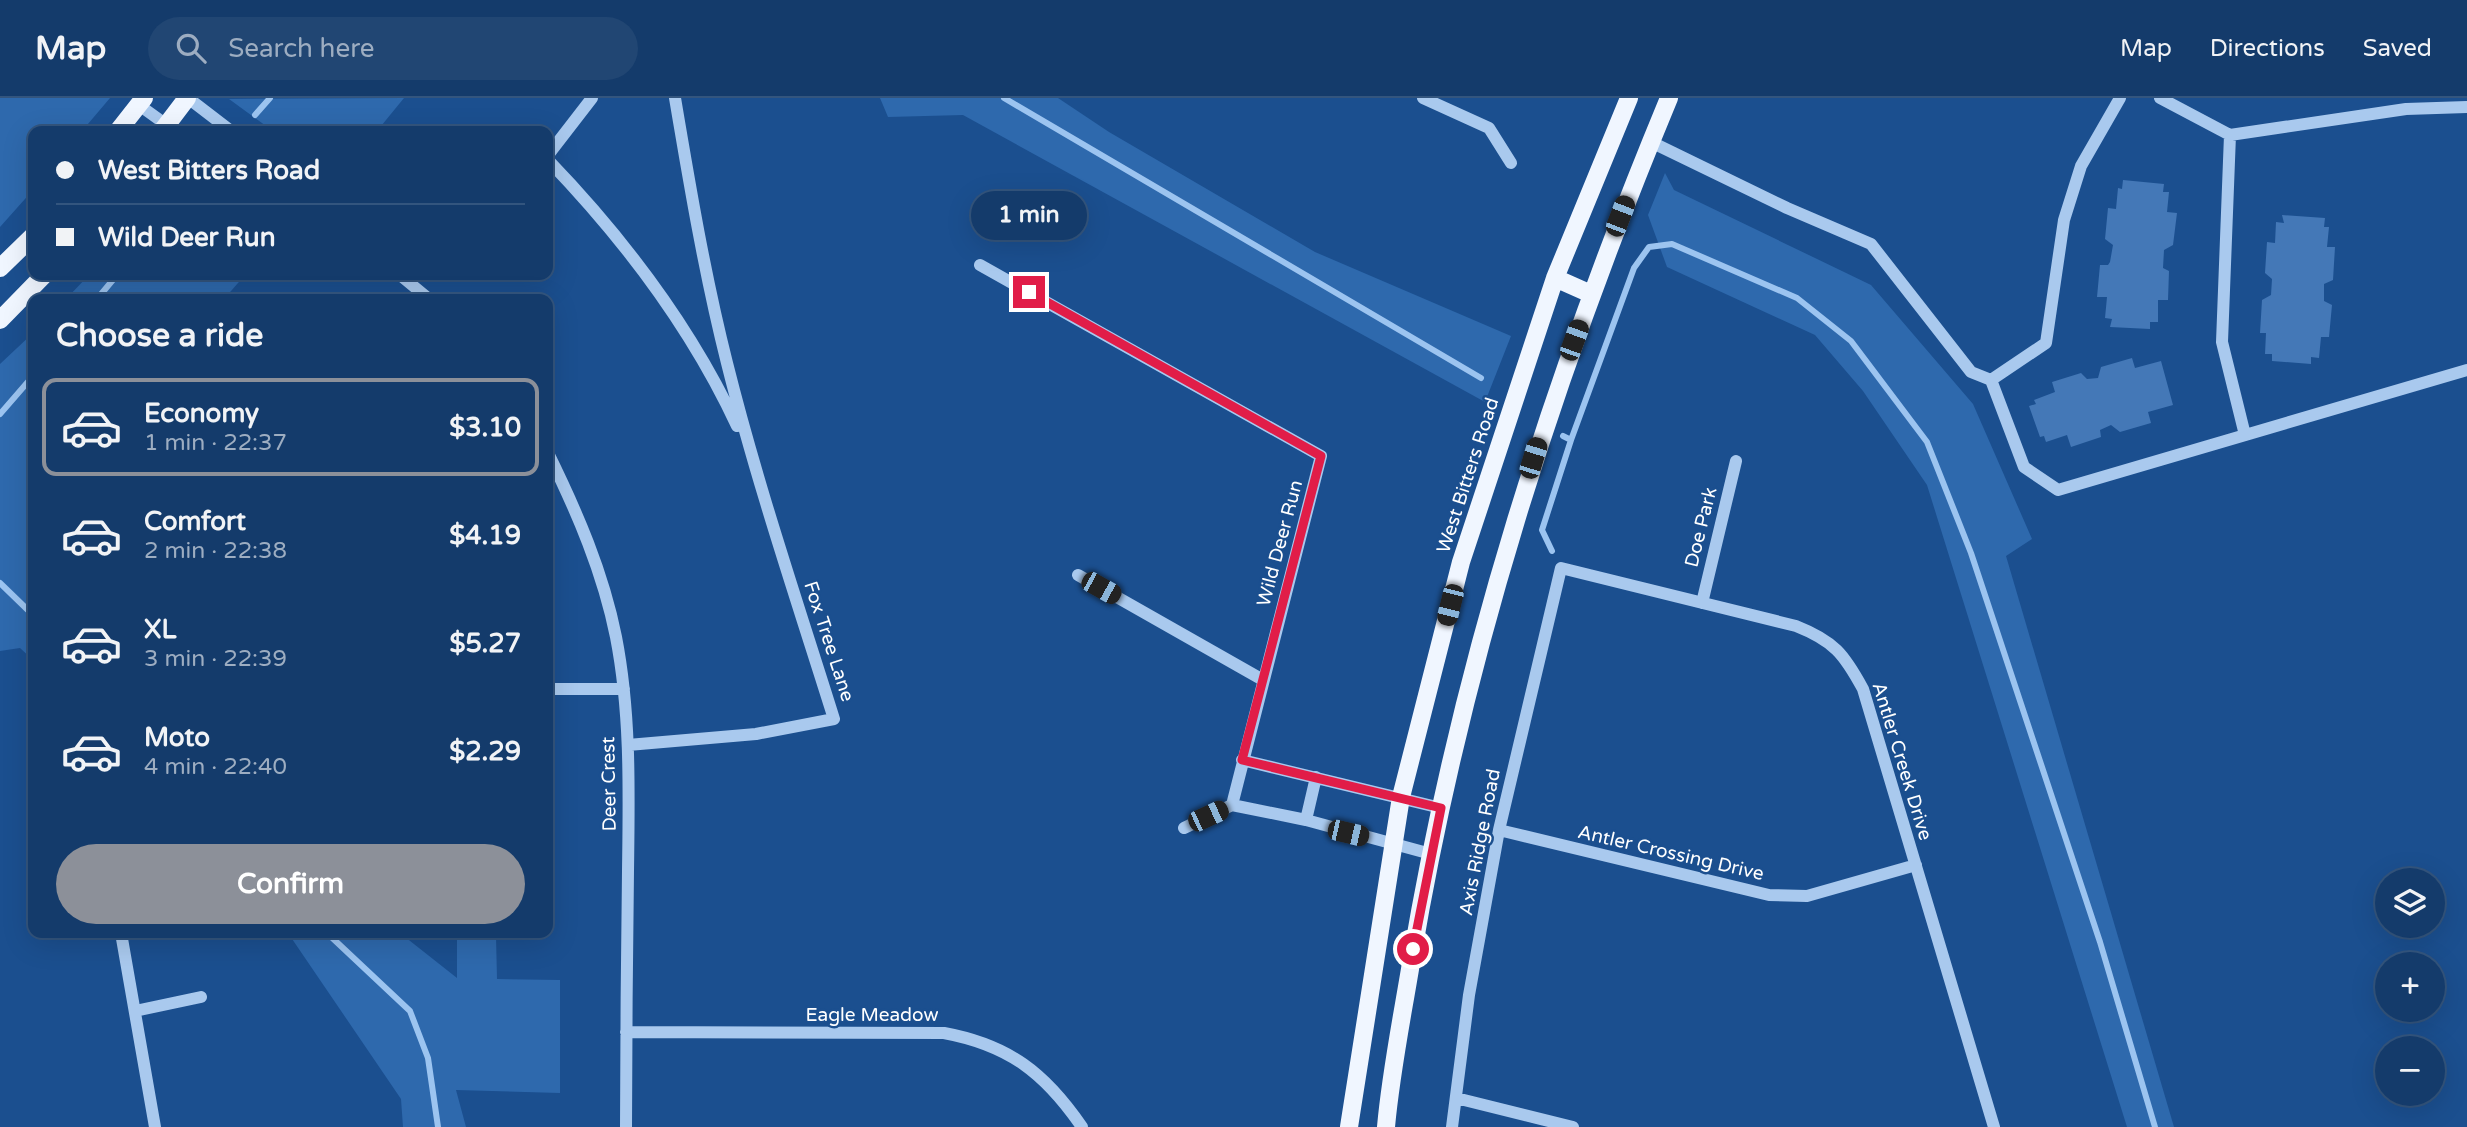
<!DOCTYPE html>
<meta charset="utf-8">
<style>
body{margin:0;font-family:"Varela Round",sans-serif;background:#214673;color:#f1f3f6;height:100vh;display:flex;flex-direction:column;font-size:26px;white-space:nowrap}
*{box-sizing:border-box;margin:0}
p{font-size:23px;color:#9dadc1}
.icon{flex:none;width:38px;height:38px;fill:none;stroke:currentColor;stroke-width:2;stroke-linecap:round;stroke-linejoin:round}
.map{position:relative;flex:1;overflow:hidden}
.side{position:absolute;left:28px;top:196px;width:525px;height:644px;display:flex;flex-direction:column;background:#143b6b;border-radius:14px;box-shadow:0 7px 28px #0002,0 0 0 2px #33557e}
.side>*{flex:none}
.hud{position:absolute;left:28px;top:28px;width:525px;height:154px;border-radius:14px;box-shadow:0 7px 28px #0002,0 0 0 2px #33557e;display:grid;align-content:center;height:154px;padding:0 28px;background:#143b6b}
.controls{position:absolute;left:2375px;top:770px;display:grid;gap:14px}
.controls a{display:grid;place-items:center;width:70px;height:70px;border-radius:50%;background:#143b6b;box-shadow:0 7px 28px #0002,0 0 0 2px #33557e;font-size:35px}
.end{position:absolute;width:32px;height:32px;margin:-16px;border:9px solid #e11d48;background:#fff;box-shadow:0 0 0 4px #fff}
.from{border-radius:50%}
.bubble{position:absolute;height:49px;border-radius:24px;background:#143b6b;box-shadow:0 7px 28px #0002,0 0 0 2px #33557e;font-size:23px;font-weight:700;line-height:49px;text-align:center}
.car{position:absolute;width:21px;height:42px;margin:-21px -10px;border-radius:9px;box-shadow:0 0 5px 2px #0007;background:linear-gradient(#222 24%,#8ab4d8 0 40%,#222 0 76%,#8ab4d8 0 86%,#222 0)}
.hud b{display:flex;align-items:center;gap:24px;height:66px;font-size:26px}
.hud b+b{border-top:2px solid #33557e}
.hud i{width:18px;height:18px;background:#f1f3f6}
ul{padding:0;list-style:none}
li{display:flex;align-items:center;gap:21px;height:98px;margin:0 14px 10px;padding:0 14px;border:4px solid transparent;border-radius:14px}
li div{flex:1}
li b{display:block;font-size:26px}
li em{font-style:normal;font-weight:700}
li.current{border-color:#8c9099}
li>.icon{width:63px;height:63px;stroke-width:1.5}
h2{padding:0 28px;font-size:32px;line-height:84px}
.cta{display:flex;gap:14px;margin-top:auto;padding:14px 28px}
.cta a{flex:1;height:80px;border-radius:42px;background:#8c9099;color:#fff;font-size:28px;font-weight:700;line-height:80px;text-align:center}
header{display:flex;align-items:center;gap:42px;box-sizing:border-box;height:98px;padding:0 35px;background:#143b6b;border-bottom:2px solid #33557e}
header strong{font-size:33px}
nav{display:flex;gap:38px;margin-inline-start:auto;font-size:24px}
.search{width:490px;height:63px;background:#214673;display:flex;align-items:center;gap:18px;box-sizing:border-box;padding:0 24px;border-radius:38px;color:#9dadc1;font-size:26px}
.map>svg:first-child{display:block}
.green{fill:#2e69ad}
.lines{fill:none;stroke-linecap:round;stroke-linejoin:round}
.stream{stroke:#9cc4f0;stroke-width:6}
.building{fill:#4478b7}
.minor{stroke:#a9c9ee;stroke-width:12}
.major{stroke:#f0f6ff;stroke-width:18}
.route{stroke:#e11d48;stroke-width:9}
.labels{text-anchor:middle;stroke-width:5;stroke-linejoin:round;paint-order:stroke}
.street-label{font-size:19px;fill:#fff;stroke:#1b4f8f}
</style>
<header>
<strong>Map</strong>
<div class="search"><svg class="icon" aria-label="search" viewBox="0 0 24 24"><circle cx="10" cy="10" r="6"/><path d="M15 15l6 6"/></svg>Search here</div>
<nav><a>Map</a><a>Directions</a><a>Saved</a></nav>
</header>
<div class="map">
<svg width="2467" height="1029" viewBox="0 0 2467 1029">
<rect width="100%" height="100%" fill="#1b4f8f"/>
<path class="green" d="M0,0h110l-28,33h-49v59l-33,37z
M404,0l-27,33h-104l-44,-32z
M880,0h178l51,34 206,120 196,84 -26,66 -522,-287 -75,2z
M1665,75l9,17 197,95 102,119 59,135 -26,17 168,571h-47l-200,-642 -64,-94 -48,-56 -148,-68 -19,-52z
M89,177h156l-21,24h-158z
M33,235v327l-13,-12 -20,3v-287z
M288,835h112l57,45v-43l39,1 1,43 63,1v113l-104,-3 10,37h-63l-2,-28z"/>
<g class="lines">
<path class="stream" d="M1004,0l477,280
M255,17l15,-17
M97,201l20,-24
M0,316l33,-38
M1563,338l8,4 63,-172 15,-21 23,-3 125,54 54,43 76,101 44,111 129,389 55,185
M1552,453l-10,-21 29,-90
M0,485l33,32
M327,835l83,78 18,47 10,69"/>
</g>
<path class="building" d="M2123,82l41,4 -1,8h6l-2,20 10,1 -4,32 -9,5 -1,18 6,3 -1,29h-10v22h-8v7l-40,-2 2,-8 -7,-1 2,-21h-10l3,-32h8l2,-3 3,-17 -8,-6 3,-31 8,1 2,-21 4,1z
M2282,117l43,3 -1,9h5l-2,20h8l-2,33 -9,4v17l8,4 -3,32h-8l-2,21 -8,-1v7l-39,-3v-7h-7l1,-21h-6l2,-33 9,-5 1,-16 -7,-6 2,-31 8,1 1,-21 8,1z
M2132,260l3,10 26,-7 12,44 -25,7 3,11 -31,9 -9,-7 -11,5 1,7 -30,10 -4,-12 -21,7 -2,-6 -4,1 -11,-31 7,-2 -2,-4 21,-8 -3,-10 29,-9 6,6 11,-1 3,-11z"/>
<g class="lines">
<path class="minor" d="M188,0l43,33
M1423,0l66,30 22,35
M2160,0l70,37 176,-26 61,-2
M139,7l36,26
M2230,37l-8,207 23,93
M1651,44l136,66 84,36 100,128 20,8 55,-37 18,-123 17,-54 39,-68
M548,57l44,-57
M548,62c76,79 142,165 189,266
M980,167l341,191 -89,349 -48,23
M400,177l29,24
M1991,282l33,87 34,23 409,-120
M548,355c29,59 55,119 68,184 15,77 13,156 12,234 -1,85 -2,171 -2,256
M1078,477l185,105
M1702,505l34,-142
M548,591h76
M628,647l128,-11 78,-15c-37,-118 -77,-236 -107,-356 -22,-87 -37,-176 -52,-265
M1242,662l199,48
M1232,707l74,15 125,34
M1306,722l10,-43
M1499,732l270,65 38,1 109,-31
M121,835l34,194
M135,913l66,-14
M626,934l318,1c65,12 101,40 138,94
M1456,1000l117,29
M1452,1029l17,-132 30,-165 62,-262 235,58c38,15 48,28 67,63l131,438"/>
<path class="major" d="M118,33l26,-33
M162,33l25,-33
M0,170l33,-32
M1555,180l36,16
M0,222l44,-45
M1349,1029l52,-330 60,-235 94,-284 74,-180
M1386,1029c5,-57 17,-114 26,-170 50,-297 142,-582 257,-859"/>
</g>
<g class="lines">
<path class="route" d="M1029,194l292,164 -79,304 199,48 -28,141"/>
</g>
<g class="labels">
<g class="street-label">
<text transform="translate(1467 377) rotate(-72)" y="7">West Bitters Road</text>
<text transform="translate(1700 429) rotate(-76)" y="7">Doe Park</text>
<text transform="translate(1279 445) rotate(-75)" y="7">Wild Deer Run</text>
<text transform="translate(830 543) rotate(72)" y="7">Fox Tree Lane</text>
<text transform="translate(1903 663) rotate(73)" y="7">Antler Creek Drive</text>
<text transform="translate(608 686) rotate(-91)" y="7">Deer Crest</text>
<text transform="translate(1479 744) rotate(-79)" y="7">Axis Ridge Road</text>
<text transform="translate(1671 754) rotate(13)" y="7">Antler Crossing Drive</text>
<text x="872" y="923">Eagle Meadow</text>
</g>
</g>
</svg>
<div class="controls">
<a><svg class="icon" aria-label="layers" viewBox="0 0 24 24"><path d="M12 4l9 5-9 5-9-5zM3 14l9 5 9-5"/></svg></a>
<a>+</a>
<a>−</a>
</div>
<i class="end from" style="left:1413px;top:851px"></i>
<i class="end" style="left:1029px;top:194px"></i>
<div class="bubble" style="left:971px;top:93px;width:116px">1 min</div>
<i class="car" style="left:1620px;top:118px;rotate:21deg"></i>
<i class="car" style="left:1574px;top:242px;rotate:20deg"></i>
<i class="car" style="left:1533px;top:360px;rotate:17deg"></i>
<i class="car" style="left:1101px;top:490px;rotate:119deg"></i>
<i class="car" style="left:1450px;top:507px;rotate:194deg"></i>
<i class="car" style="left:1208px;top:718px;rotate:65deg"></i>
<i class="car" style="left:1348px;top:735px;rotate:103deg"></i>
<div class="hud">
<b><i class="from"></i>West Bitters Road</b>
<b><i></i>Wild Deer Run</b>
</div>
<section class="side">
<h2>Choose a ride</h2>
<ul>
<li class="current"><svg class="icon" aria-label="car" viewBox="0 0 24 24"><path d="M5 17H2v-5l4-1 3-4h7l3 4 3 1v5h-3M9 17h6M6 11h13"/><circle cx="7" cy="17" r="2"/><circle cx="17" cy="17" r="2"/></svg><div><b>Economy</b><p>1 min · 22:37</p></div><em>$3.10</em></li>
<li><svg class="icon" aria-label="car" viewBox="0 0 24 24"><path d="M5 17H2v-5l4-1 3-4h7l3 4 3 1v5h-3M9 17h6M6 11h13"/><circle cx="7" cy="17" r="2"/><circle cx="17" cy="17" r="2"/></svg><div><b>Comfort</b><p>2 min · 22:38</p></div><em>$4.19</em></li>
<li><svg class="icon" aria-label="car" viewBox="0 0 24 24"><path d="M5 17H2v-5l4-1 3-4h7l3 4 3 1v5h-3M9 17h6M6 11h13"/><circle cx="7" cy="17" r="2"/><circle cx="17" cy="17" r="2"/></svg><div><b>XL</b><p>3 min · 22:39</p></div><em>$5.27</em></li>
<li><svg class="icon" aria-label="car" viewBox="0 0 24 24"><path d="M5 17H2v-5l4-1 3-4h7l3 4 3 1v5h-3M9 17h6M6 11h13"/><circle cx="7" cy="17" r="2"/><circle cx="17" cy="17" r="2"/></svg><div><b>Moto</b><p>4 min · 22:40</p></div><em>$2.29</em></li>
</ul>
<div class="cta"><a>Confirm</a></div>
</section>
</div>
